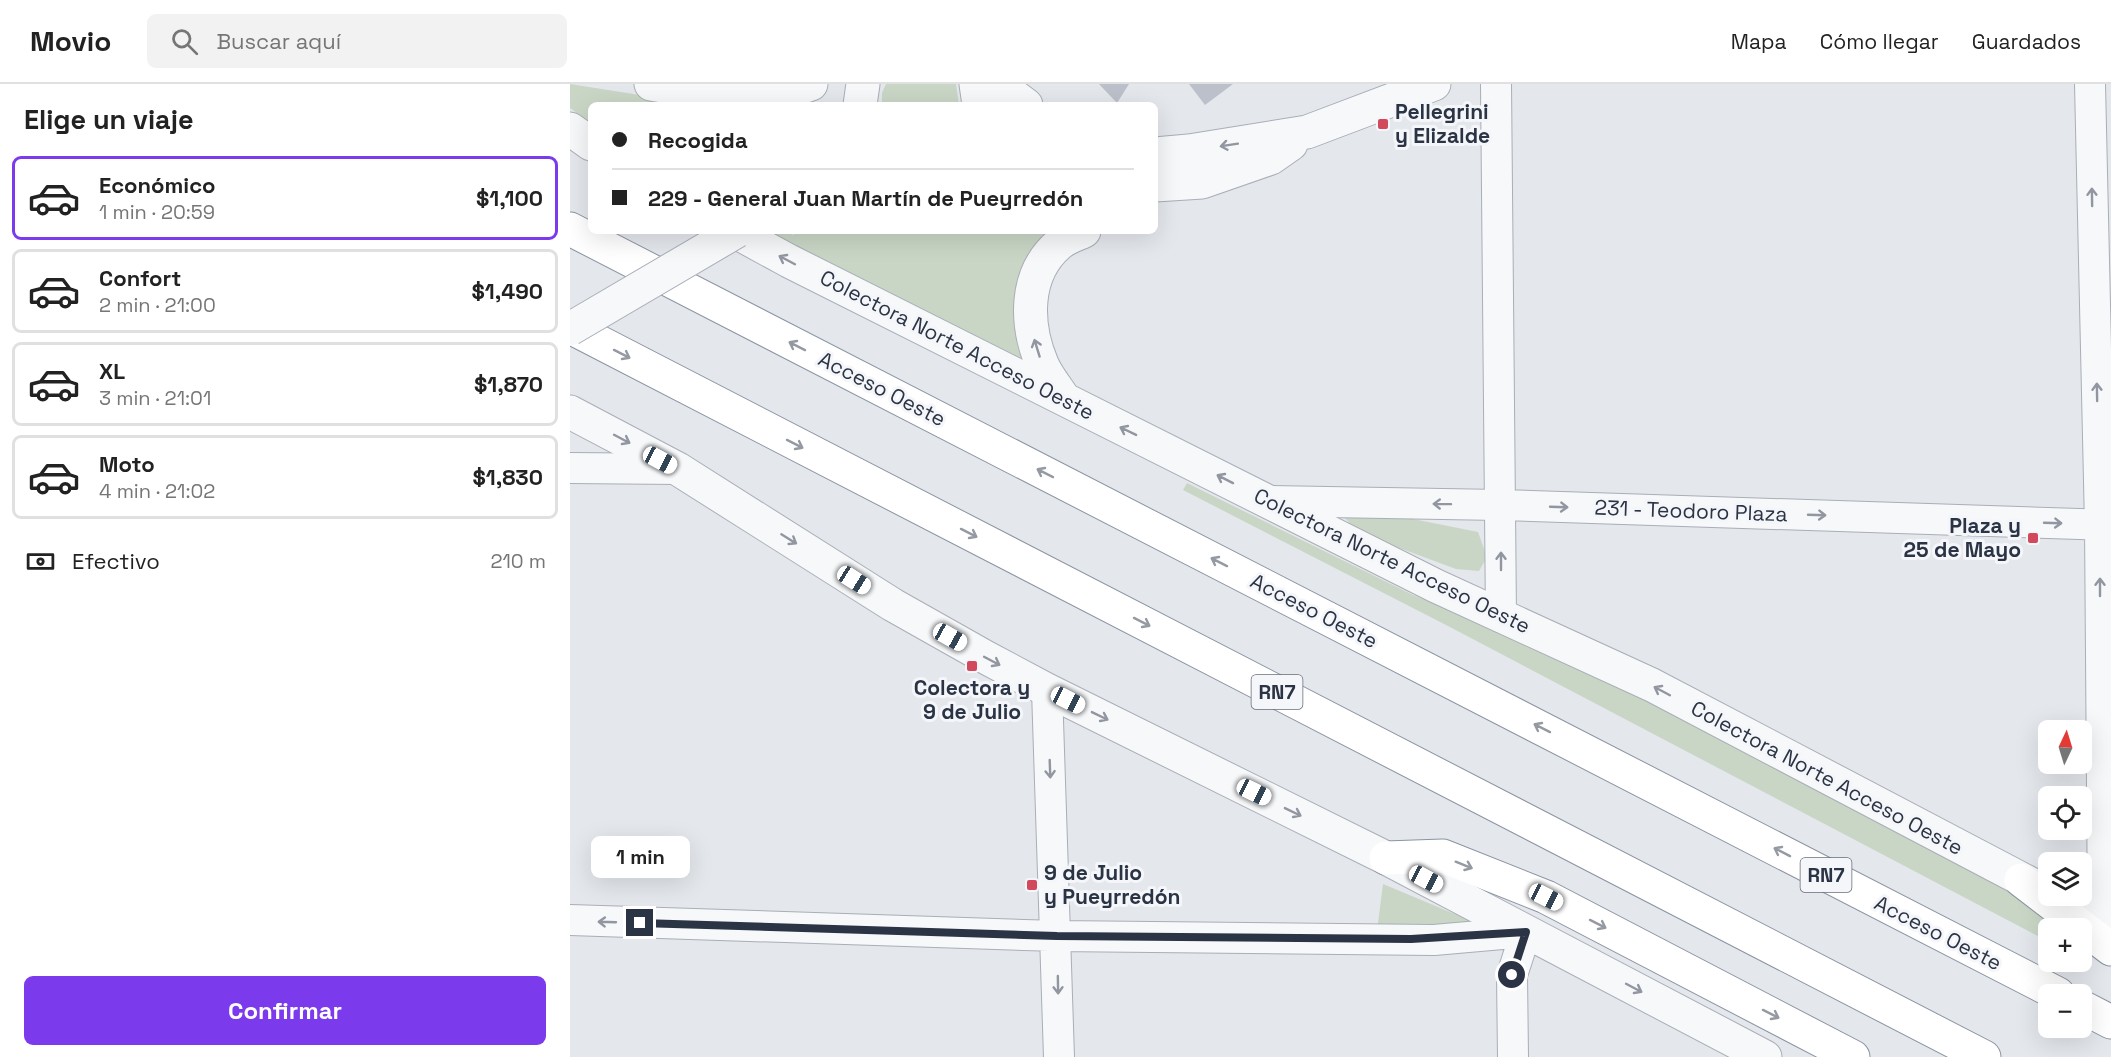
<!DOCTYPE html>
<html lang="es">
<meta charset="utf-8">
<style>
body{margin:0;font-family:"Space Grotesk",sans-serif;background:#f2f2f2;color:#222;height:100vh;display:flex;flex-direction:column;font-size:22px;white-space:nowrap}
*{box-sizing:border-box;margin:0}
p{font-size:20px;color:#767676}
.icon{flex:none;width:33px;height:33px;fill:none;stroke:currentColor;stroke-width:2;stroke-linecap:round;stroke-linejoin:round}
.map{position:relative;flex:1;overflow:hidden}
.sheet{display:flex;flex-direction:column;background:#fff;width:570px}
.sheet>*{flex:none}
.guide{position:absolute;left:18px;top:18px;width:570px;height:132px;border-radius:9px;box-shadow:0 6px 24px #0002;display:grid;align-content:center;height:132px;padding:0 24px;background:#fff}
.needle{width:39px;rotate:4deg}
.fabs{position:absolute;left:1468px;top:636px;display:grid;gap:12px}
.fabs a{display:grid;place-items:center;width:54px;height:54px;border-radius:9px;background:#fff;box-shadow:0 6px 24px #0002;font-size:30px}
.end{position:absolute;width:27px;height:27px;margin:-14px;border:8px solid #2b3445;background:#fff;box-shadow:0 0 0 3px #fff}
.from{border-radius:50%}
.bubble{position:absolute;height:42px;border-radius:9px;background:#fff;box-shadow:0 6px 24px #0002;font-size:20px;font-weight:700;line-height:42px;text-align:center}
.car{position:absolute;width:18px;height:36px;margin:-18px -9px;border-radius:8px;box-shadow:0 0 4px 2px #0007;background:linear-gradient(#fff 24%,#345 0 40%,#fff 0 76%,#345 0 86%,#fff 0)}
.guide b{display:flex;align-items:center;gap:21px;height:57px;font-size:22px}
.guide b+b{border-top:2px solid #e0e0e0}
.guide i{width:15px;height:15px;background:#222}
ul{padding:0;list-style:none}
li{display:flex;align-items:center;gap:18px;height:84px;margin:0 12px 9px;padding:0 12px;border:3px solid #e0e0e0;border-radius:9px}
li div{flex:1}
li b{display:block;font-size:22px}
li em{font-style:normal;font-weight:700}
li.on{border-color:#7c3aed}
li>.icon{width:54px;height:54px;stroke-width:1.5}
h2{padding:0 24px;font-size:27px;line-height:72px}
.pay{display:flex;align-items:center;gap:15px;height:66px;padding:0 24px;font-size:22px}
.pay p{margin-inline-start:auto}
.primary-button{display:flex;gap:12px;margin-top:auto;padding:12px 24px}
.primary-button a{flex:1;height:69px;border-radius:9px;background:#7c3aed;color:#fff;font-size:24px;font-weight:700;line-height:69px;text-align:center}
header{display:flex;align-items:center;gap:36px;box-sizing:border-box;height:84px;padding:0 30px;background:#fff;border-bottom:2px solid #e0e0e0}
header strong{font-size:28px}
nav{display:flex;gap:33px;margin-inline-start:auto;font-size:21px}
.search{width:420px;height:54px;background:#f2f2f2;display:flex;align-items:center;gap:15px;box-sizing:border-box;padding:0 21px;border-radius:9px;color:#767676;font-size:22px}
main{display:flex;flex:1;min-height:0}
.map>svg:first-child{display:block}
.green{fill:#c9d6c5}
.building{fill:#bbc0ca}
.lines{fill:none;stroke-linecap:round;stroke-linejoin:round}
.minor-casing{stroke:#a9aeb7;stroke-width:32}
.tertiary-casing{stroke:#a9aeb7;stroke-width:35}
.motorway-casing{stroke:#8b94a3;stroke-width:35}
.minor{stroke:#f7f8fa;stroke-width:30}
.tertiary{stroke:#f7f8fa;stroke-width:33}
.motorway{stroke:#fff;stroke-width:33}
.tertiary-bridge-casing{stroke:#a9aeb7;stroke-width:35;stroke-linecap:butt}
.tertiary-bridge{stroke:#f7f8fa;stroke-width:33}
.oneway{stroke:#9196a0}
.oneway2{stroke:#959aa2}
.route{stroke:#2b3445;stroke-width:8}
.poi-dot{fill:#d1495b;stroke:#f4f6f9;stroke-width:2}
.labels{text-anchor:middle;stroke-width:6;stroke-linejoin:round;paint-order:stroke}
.shield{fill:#f4f6f9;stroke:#676e7b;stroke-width:1.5}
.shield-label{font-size:20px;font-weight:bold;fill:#2b3445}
.poi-label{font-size:21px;font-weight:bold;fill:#2b3445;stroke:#f4f6f9;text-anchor:start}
.street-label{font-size:21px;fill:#2b3445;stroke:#f4f6f9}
</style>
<header>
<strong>Movio</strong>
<div class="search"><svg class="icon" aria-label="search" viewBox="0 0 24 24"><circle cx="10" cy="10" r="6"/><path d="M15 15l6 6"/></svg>Buscar aquí</div>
<nav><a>Mapa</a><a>Cómo llegar</a><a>Guardados</a></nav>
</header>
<main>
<section class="sheet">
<h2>Elige un viaje</h2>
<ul>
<li class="on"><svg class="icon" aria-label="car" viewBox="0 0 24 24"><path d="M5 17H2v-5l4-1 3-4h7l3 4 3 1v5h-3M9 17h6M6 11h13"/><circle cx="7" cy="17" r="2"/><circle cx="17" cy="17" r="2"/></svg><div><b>Económico</b><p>1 min · 20:59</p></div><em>$1,100</em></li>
<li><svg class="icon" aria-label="car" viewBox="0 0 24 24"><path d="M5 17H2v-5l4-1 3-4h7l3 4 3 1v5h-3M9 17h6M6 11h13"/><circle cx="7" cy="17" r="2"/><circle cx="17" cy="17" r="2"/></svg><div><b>Confort</b><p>2 min · 21:00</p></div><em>$1,490</em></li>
<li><svg class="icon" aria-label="car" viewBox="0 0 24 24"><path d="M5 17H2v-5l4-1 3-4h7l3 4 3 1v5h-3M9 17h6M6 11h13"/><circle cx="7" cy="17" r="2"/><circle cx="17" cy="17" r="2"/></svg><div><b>XL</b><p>3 min · 21:01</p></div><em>$1,870</em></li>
<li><svg class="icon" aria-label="car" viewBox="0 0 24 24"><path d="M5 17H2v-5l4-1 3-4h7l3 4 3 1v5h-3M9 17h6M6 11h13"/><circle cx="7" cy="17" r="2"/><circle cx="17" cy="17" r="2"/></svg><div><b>Moto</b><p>4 min · 21:02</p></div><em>$1,830</em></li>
</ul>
<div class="pay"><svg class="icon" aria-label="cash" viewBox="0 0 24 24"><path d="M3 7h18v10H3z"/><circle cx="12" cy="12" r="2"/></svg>Efectivo<p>210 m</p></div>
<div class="primary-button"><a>Confirmar</a></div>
</section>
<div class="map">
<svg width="1541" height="973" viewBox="0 0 1541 973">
<rect width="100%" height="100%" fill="#e4e7ec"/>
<path class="green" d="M0,0l133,21h-112v18l-21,-15z
M316,0h70l3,21h-77v-12z
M189,147h27l7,4 6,-4h257l-32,130z
M617,399l226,112 173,71 450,233 37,29h-24v14l-601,-316 -265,-136z
M783,430l60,5 65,13 9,25 -8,14 -23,-2 -97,-36 -15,-16z
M813,800l86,36 6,9 -98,2z"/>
<path class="building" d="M529,0h30l-12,19z
M619,0h44l-28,21z"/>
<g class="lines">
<defs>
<path id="minor" d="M926,0l5,533
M1520,0l10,441 3,394
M0,384l108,1
M700,417l230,4 611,20
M477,606l12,367
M0,836l487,16 377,4 92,-8 -14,43 1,82"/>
<path id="tertiary" d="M81,0c40,7 84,19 125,11 12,-3 24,-7 35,-11
M406,0l3,21
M428,0l28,21
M290,21l3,-21
M0,45l21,15
M585,70l34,-3 118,-19 127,-48
M585,101l47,-3 69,-24 20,-14
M164,147l55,30 647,325 216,99 396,208
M494,315c-7,-11 -17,-23 -22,-35 -17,-40 -18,-90 17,-120 7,-6 17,-9 25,-13
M0,328l108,57 215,136 94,53 60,32 339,168 379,199
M1484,812l57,27"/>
<path id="motorway" d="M0,145l1488,765
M0,243l1414,730
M816,774l57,-2 103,41 307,160
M1451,796l90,69
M1512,923l29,15"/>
</defs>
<use href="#minor" class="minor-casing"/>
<use href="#tertiary" class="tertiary-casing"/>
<use href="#motorway" class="motorway-casing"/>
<use href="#minor" class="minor"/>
<use href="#tertiary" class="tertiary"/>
<use href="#motorway" class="motorway"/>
<defs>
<path id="tertiary-bridge" d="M0,245l167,-98"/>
</defs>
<use href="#tertiary-bridge" class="tertiary-bridge-casing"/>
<use href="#tertiary-bridge" class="tertiary-bridge"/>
</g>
<defs><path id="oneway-shaft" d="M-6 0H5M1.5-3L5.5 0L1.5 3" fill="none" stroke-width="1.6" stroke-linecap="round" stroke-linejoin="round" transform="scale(1.5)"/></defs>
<g class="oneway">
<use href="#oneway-shaft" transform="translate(659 61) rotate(171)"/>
<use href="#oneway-shaft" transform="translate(1522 113) rotate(-91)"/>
<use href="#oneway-shaft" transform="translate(217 176) rotate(-152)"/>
<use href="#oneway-shaft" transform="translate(467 264) rotate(-107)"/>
<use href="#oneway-shaft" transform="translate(1527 308) rotate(-91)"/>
<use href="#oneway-shaft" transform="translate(558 347) rotate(-154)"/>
<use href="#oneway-shaft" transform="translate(52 355) rotate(28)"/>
<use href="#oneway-shaft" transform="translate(655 395) rotate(-153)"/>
<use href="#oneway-shaft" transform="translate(872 420) rotate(-179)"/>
<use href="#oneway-shaft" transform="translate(989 423) rotate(2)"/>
<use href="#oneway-shaft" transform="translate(1247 431) rotate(2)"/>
<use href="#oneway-shaft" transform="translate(1483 439) rotate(2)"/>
<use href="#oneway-shaft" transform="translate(219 455) rotate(32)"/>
<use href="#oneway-shaft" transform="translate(931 477) rotate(-90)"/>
<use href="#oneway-shaft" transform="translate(1530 503) rotate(-90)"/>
<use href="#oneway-shaft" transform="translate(422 577) rotate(28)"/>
<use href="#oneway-shaft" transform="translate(1092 607) rotate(-152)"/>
<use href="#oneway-shaft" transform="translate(530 632) rotate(26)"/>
<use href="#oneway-shaft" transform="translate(480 685) rotate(88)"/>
<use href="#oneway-shaft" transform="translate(723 728) rotate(26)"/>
<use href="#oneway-shaft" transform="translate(37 838) rotate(-178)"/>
<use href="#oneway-shaft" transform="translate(488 901) rotate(89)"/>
<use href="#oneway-shaft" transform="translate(1064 904) rotate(28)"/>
</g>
<g class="oneway2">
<use href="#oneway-shaft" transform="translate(227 262) rotate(-153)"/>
<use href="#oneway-shaft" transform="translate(52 270) rotate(27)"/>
<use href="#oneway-shaft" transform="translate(225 360) rotate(27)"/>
<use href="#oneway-shaft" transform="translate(475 389) rotate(-153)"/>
<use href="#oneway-shaft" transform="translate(399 449) rotate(27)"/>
<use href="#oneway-shaft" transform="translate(649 478) rotate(-153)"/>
<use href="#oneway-shaft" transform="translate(572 538) rotate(27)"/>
<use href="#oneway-shaft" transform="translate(972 644) rotate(-153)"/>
<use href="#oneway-shaft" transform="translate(1212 768) rotate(-153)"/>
<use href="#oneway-shaft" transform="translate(894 781) rotate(22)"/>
<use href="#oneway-shaft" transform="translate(1028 840) rotate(27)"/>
<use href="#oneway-shaft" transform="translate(1201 930) rotate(27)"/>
</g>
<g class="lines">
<path class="route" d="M70,839l417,13 354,3 115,-7 -14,43"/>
</g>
<g class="poi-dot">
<rect x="807" y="34" width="12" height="12" rx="3"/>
<rect x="1457" y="448" width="12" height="12" rx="3"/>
<rect x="396" y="576" width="12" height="12" rx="3"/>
<rect x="456" y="795" width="12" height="12" rx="3"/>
</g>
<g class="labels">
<g class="shield">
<rect x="681.5" y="591" width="51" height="34" rx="4.5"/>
<rect x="1230.5" y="774" width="51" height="34" rx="4.5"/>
</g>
<g class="shield-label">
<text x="707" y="615">RN7</text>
<text x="1256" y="798">RN7</text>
</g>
<g class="poi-label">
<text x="825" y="35">Pellegrini<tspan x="825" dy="24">y Elizalde</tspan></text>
<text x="1451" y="449" text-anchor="end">Plaza y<tspan x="1451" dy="24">25 de Mayo</tspan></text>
<text x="402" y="611" text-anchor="middle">Colectora y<tspan x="402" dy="24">9 de Julio</tspan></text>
<text x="474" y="796">9 de Julio<tspan x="474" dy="24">y Pueyrredón</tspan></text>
</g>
<g class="street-label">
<text transform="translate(387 261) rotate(27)" y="7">Colectora Norte Acceso Oeste</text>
<text transform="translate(312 305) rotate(27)" y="7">Acceso Oeste</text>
<text transform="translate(1121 427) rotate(2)" y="7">231 - Teodoro Plaza</text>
<text transform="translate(822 477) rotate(26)" y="7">Colectora Norte Acceso Oeste</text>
<text transform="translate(744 527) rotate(27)" y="7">Acceso Oeste</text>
<text transform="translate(1257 694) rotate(28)" y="7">Colectora Norte Acceso Oeste</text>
<text transform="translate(1368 849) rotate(27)" y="7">Acceso Oeste</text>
</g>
</g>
</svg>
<div class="fabs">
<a><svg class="needle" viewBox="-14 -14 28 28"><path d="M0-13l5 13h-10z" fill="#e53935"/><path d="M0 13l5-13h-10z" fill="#767676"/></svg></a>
<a><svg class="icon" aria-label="locate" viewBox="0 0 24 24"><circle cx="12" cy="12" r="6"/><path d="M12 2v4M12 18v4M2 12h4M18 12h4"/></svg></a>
<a><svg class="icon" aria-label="layers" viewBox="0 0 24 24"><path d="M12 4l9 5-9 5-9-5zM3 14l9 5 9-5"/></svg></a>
<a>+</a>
<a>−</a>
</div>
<i class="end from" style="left:942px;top:891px"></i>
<i class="end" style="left:70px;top:839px"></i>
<div class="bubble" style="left:21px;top:752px;width:99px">1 min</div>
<i class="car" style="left:90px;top:376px;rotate:118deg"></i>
<i class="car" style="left:284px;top:496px;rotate:122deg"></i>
<i class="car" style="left:380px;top:553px;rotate:119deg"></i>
<i class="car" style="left:498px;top:616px;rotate:117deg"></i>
<i class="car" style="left:684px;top:708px;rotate:116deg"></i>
<i class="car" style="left:856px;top:795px;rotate:118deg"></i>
<i class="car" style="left:976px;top:813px;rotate:117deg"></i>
<div class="guide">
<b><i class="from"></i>Recogida</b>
<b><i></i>229 - General Juan Martín de Pueyrredón</b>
</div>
</div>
</main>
